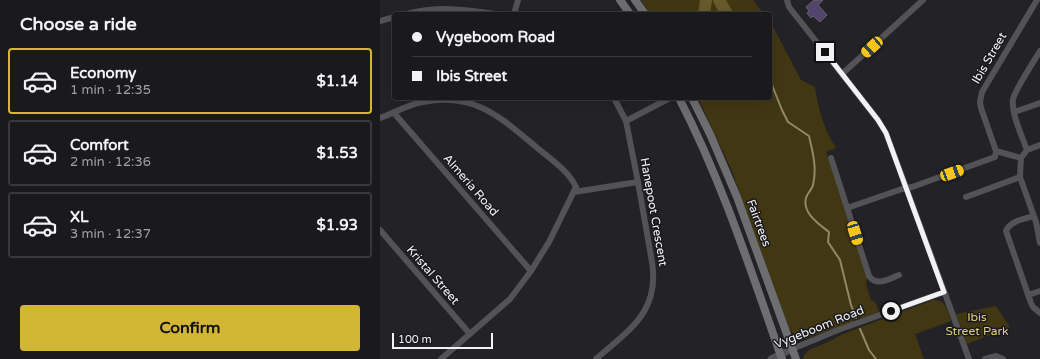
<!DOCTYPE html>
<meta charset="utf-8">
<style>
body{margin:0;font-family:"Varela Round",sans-serif;background:#272729;color:#f1f3f6;height:100vh;display:flex;flex-direction:column;font-size:15px;white-space:nowrap}
*{box-sizing:border-box;margin:0}
p{font-size:13px;color:#9fa1a3}
.icon{flex:none;width:22px;height:22px;fill:none;stroke:currentColor;stroke-width:2;stroke-linecap:round;stroke-linejoin:round}
.map{position:relative;flex:1;overflow:hidden}
.panel{display:flex;flex-direction:column;background:#1a1a1c;width:380px}
.panel>*{flex:none}
.banner{position:absolute;left:12px;top:12px;width:380px;height:88px;border-radius:4px;box-shadow:0 4px 16px #0002,0 0 0 1px #38383b;display:grid;align-content:center;height:88px;padding:0 20px;background:#1a1a1c}
.scale{position:absolute;left:12px;bottom:10px;width:101px;box-sizing:border-box;padding-left:4px;border:2px solid #f2f2f4;border-top:0;font-size:11px;line-height:14px;white-space:nowrap;color:#f2f2f4;-webkit-text-stroke:3px #1a191d;paint-order:stroke}
.end{position:absolute;width:18px;height:18px;margin:-9px;border:5px solid #f2f2f4;background:#111;box-shadow:0 0 0 2px #111}
.from{border-radius:50%}
.car{position:absolute;width:12px;height:24px;margin:-12px -6px;border-radius:5px;box-shadow:0 0 3px 1px #0007;background:linear-gradient(#f5c518 24%,#345 0 40%,#f5c518 0 76%,#345 0 86%,#f5c518 0)}
.banner b{display:flex;align-items:center;gap:14px;height:38px;font-size:15px}
.banner b+b{border-top:1px solid #38383b}
.banner i{width:10px;height:10px;background:#f1f3f6}
ul{padding:0;list-style:none}
li{display:flex;align-items:center;gap:12px;height:66px;margin:0 8px 6px;padding:0 12px;border:2px solid #38383b;border-radius:4px}
li div{flex:1}
li b{display:block;font-size:15px}
li em{font-style:normal;font-weight:800}
li.active{border-color:#d4b635}
li>.icon{width:36px;height:36px;stroke-width:1.5}
h2{padding:0 20px;font-size:18px;line-height:48px}
.primary-button{display:flex;gap:8px;margin-top:auto;padding:8px 20px}
.primary-button a{flex:1;height:46px;border-radius:4px;background:#d4b635;color:#111;font-size:16px;font-weight:800;line-height:46px;text-align:center}
main{display:flex;flex:1;min-height:0}
.map>svg:first-child{display:block}
.green{fill:#413712}
.lines{fill:none;stroke-linecap:round;stroke-linejoin:round}
.stream{stroke:#918868;stroke-width:2}
.river{stroke:#675b2c;stroke-width:12}
.building{fill:#52446d;stroke:#646367}
.minor{stroke:#535254;stroke-width:6}
.tertiary{stroke:#535254;stroke-width:7}
.secondary{stroke:#6e6d70;stroke-width:8}
.route{stroke:#f2f2f4;stroke-width:5}
.labels{text-anchor:middle;stroke-width:3;stroke-linejoin:round;paint-order:stroke}
.street-label{font-size:12px;fill:#f2f2f4;stroke:#1a191d}
.park-label{font-size:12px;fill:#e2ce83;stroke:#1a191d}
</style>
<main>
<section class="panel">
<h2>Choose a ride</h2>
<ul>
<li class="active"><svg class="icon" aria-label="car" viewBox="0 0 24 24"><path d="M5 17H2v-5l4-1 3-4h7l3 4 3 1v5h-3M9 17h6M6 11h13"/><circle cx="7" cy="17" r="2"/><circle cx="17" cy="17" r="2"/></svg><div><b>Economy</b><p>1 min · 12:35</p></div><em>$1.14</em></li>
<li><svg class="icon" aria-label="car" viewBox="0 0 24 24"><path d="M5 17H2v-5l4-1 3-4h7l3 4 3 1v5h-3M9 17h6M6 11h13"/><circle cx="7" cy="17" r="2"/><circle cx="17" cy="17" r="2"/></svg><div><b>Comfort</b><p>2 min · 12:36</p></div><em>$1.53</em></li>
<li><svg class="icon" aria-label="car" viewBox="0 0 24 24"><path d="M5 17H2v-5l4-1 3-4h7l3 4 3 1v5h-3M9 17h6M6 11h13"/><circle cx="7" cy="17" r="2"/><circle cx="17" cy="17" r="2"/></svg><div><b>XL</b><p>3 min · 12:37</p></div><em>$1.93</em></li>
</ul>
<div class="primary-button"><a>Confirm</a></div>
</section>
<div class="map">
<svg width="660" height="359" viewBox="0 0 660 359">
<rect width="100%" height="100%" fill="#232226"/>
<path class="green" d="M261,0h112l11,14h-114z
M390,21l31,59 14,7c4,25 8,39 21,61l-10,4 41,127 -1,5 5,16 5,3 3,9 -18,7 -1,-2 -7,3v2l-48,17 -9,-2 -7,-9 -57,-157 -34,-73h72z
M553,300c13,-1 15,11 18,21l-36,13 9,25h-121l1,-4 5,-5 19,-8 15,-8z
M616,306l14,21 -43,17 -11,-30z"/>
<g class="lines">
<path class="stream" d="M390,80l12,30 6,12 21,14c4,17 8,32 4,49 -1,5 -6,8 -7,13 -4,15 13,26 23,34l-1,10 12,18 11,45 5,13
M480,329l9,21 7,9"/>
<path class="river" d="M339,0l8,14
M324,14l2,-14"/>
</g>
<path class="building" d="M434,0h9l-5,5 9,10 -7,7 -7,-6 -2,2 -4,-5 2,-2 -3,-4z"/>
<g class="lines">
<path class="minor" d="M407,0l2,7 89,113 8,13 83,226
M27,14c29,-8 58,-5 88,0
M134,14l4,-14
M0,21l14,-4
M660,51c-6,10 -25,39 -27,48 -2,14 9,37 14,51l-6,8 -1,19 16,45 4,21
M462,74l81,-74
M634,112l26,-9
M14,113l137,158
M0,118c14,-5 29,-14 43,-16 51,-10 76,14 112,44 14,12 33,24 41,41l-27,55 -18,29 -21,28 -69,60
M246,121l44,-23
M647,150l13,-5
M616,151l25,7
M451,158l38,118c8,11 20,3 30,-1
M194,192l64,-10
M586,197l54,-20
M467,208l55,-19 10,-2 83,-30 1,-6 -15,-43 -1,-6 2,-10 55,-92
M654,216c-10,3 -24,5 -28,15l25,72 2,4 7,6
M0,230l90,104
M648,295l12,-4
M412,349l46,-19 106,-38
M216,359c33,-29 64,-47 56,-97l-14,-80 -12,-61 -12,-23
M605,359l11,-3 7,3"/>
<path class="tertiary" d="M391,359l21,-10"/>
<path class="secondary" d="M240,0l10,14
M255,0l10,14
M299,98c43,83 72,173 103,261
M312,98l18,36 27,63 59,162"/>
</g>
<g class="lines">
<path class="route" d="M445,52l53,68 8,13 58,159 -53,19"/>
</g>
<g class="labels">
<g class="street-label">
<text transform="translate(609 58) rotate(-60)" y="4">Ibis Street</text>
<text transform="translate(91 185) rotate(49)" y="4">Almeria Road</text>
<text transform="translate(274 212) rotate(80)" y="4">Hanepoot Crescent</text>
<text transform="translate(379 223) rotate(70)" y="4">Fairtrees</text>
<text transform="translate(53 275) rotate(49)" y="4">Kristal Street</text>
<text transform="translate(439 327) rotate(-22)" y="4">Vygeboom Road</text>
</g>
<g class="park-label">
<text x="597" y="321">Ibis<tspan x="597" dy="14">Street Park</tspan></text>
</g>
</g>
</svg>
<div class="scale">100 m</div>
<i class="end from" style="left:511px;top:311px"></i>
<i class="end" style="left:445px;top:52px"></i>
<i class="car" style="left:492px;top:47px;rotate:228deg"></i>
<i class="car" style="left:572px;top:173px;rotate:70deg"></i>
<i class="car" style="left:475px;top:233px;rotate:163deg"></i>
<div class="banner">
<b><i class="from"></i>Vygeboom Road</b>
<b><i></i>Ibis Street</b>
</div>
</div>
</main>
